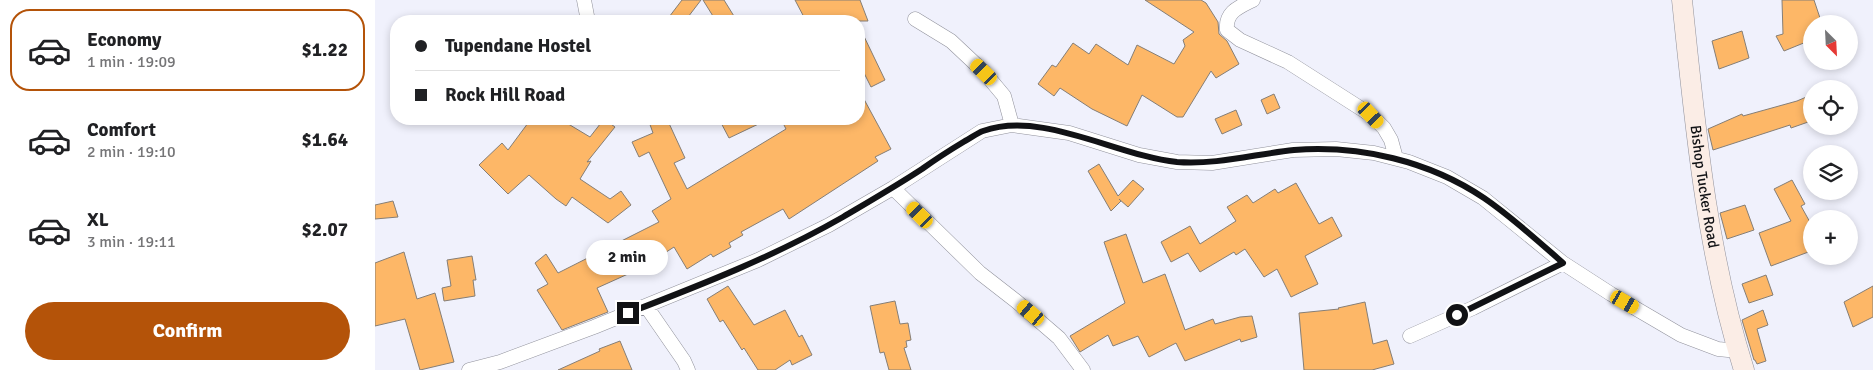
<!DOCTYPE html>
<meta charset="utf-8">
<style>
body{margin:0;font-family:Signika,sans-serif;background:#f2f2f2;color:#202124;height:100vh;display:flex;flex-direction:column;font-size:19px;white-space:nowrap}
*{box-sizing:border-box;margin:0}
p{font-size:16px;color:#757577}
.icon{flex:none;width:28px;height:28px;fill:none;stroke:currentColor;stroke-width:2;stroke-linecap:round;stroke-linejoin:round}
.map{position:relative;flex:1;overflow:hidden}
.details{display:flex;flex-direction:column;background:#fff;width:375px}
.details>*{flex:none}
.banner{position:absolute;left:15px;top:15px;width:475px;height:110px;border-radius:20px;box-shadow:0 2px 8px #0003;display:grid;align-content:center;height:110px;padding:0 25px;background:#fff}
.needle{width:32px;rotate:156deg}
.controls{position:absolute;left:1428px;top:15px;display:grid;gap:10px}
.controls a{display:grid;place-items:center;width:55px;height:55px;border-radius:50%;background:#fff;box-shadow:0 2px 8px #0003;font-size:25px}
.end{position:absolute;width:22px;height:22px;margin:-11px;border:6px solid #111215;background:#fff;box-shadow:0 0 0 2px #fff}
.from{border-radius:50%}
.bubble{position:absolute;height:35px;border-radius:18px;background:#fff;box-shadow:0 2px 8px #0003;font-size:16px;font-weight:700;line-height:35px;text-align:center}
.car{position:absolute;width:15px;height:30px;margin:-15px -8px;border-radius:6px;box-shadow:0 0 4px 1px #0007;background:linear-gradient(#f5c518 24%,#345 0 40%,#f5c518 0 76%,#345 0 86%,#f5c518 0)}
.banner b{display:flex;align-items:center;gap:18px;height:48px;font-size:19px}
.banner b+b{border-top:1px solid #e0e0e0}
.banner i{width:12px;height:12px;background:#202124}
ul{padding:9px 0 0;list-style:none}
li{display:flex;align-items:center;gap:15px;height:82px;margin:0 10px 8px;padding:0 15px;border:2px solid transparent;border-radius:20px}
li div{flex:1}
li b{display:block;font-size:19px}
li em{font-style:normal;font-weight:700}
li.selected{border-color:#b45309}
li>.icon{width:45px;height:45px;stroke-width:1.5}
.primary-button{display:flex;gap:10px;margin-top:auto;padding:10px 25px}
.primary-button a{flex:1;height:58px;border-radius:30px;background:#b45309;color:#fff;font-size:20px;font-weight:700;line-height:58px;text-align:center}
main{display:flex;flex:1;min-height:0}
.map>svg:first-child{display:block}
.building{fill:#fdb767;stroke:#857e76}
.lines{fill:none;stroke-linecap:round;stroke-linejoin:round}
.street-casing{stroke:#91929c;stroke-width:15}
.secondary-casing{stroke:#91929c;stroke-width:21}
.street{stroke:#fff;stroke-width:14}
.secondary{stroke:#fbede6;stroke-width:20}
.route{stroke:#111215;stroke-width:6}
.labels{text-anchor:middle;stroke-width:5;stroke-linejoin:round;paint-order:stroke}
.street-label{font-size:15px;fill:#111215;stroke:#f0f1fc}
</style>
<main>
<section class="details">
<ul>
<li class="selected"><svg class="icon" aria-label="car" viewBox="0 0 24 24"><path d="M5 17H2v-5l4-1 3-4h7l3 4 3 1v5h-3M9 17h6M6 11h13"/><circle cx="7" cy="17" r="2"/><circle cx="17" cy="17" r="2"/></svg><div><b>Economy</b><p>1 min · 19:09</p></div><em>$1.22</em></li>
<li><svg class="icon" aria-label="car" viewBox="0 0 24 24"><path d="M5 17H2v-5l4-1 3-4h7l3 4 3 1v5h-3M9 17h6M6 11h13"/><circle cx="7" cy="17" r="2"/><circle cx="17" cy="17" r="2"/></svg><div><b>Comfort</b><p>2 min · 19:10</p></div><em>$1.64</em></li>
<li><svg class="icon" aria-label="car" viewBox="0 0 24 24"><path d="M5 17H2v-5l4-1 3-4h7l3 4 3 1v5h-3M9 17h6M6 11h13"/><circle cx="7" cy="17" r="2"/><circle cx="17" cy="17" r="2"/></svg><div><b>XL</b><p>3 min · 19:11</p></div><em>$2.07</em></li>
</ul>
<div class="primary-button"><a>Confirm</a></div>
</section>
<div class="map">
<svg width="1498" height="370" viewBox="0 0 1498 370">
<rect width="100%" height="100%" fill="#f0f1fc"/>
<path class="building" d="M307,0h19l-16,21h-19z
M328,0h21l13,21h-21z
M420,0h65l8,21h-62z
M770,0h56l5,3 12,19 1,12 8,7 12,23 -23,14 -5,-7 -28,46h-6l-35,-22 -15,31 -35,-17 -32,-21 -6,8 -16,-12 14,-19 4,2 17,-24 16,11 7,-10 32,21 9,-20 37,19 11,-18 -2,-6 11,-8z
M1407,0h32l8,24h-11v16l-27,11 -8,-15 7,-2z
M484,26l26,54 -14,7 -12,-24z
M1367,31l7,27 -30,11 -7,-28z
M484,90l32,59 -16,8 3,4 -89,58 -6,-10 -42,23 2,3 -14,8 2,4 -18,10 -2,-3 -24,15 -13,-22 -17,11 -2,-2 -29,15 2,3 -31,14 11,24 -46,18 -25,-40 11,-6 -13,-21 11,-9 12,19 101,-51 -7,-11 19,-12 -22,-47 -10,5 -7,-15 21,-9 -5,-14h19l18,39 -11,5 13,26 99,-60 -5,-10h78z
M899,94l6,14 -13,6 -6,-14z
M1436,95v26l-20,7 -1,-3 -77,25 -5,-21 34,-15 1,2 54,-15z
M861,110l6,15 -20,9 -7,-15z
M156,119h29l30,18 14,-18 11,8 -28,35 4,-1 -11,18 30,20 11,-8 10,14 -23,18 -36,-26 -6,9 -10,-7 -27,-24 -21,19 -29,-29 23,-22 6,7z
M344,119h50l-40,19z
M724,164l19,32 15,-16 11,9 -16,18 -9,-8 2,2 -10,10 -23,-40z
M1417,180l13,24 -4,2 10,18v27l-40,15 -12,-33 32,-12 -17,-32z
M921,183l23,41 13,-7 10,19 -37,20 13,28 -27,13 -14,-28 -13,8 -19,-28 -9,6 -2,-3 -34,20 -12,-19 -17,9 -10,-20 29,-16 10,18 36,-23 -9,-14 20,-12 6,8 22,-14 3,4z
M18,201l5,16 -23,2v-14z
M1370,205l9,25 -27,9 -7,-26z
M751,234l17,49 22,-9 20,56 28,-11 2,5 25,-7 12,-1 5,21 -16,5 -1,-3 -55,22 -9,-18 -27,14 -11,-21 -25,10 -5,-11 -28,17 -10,-16 55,-33 -21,-61z
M29,252l13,47 18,-6 19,69 -34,8 -15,-51 -30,7v-63z
M97,256l4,24h-3l2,16 -31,5 -2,-13 9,-2 -4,-26z
M1391,275l7,20 -24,8 -7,-19z
M353,286l26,39 31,-15 14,27 3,-2 10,20 -20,10 -2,-5 -15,10h-17l-14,-22 -2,2 -19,-30 -3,2 -13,-23z
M1498,286v31l-20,10 -9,-25z
M520,301l5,23 8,-1 3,17 -5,1 1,6 -3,1 7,22h-22l-5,-18 -4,1 -10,-47z
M990,302l8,42 14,-4 7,24 -22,6h-68l-5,-57 40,-4 -1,-1z
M1388,310l5,15 -11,4 9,32 -9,3 -2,-4h-1l-12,-40z
M245,341l12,29h-74l42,-19 -1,-2z"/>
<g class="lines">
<defs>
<path id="street" d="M209,0l4,21
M878,0c-14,7 -28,12 -26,30l13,10 48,22 83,53 13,13 7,12 5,18
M540,19l36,22 33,31 20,24 8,29
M518,188l87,85 36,28 43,37 24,32
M271,306l38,55 4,9
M1035,336l63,-28 90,-45
M94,370l31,-8 94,-35 164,-67 71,-35 64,-37 89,-57 30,-6 57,8 70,22 38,7 35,1 81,-13 43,-1 38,4 35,9 38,15 36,21 80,65 48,31 70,41 37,14 20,2"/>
<g id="secondary">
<path id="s1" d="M1307,0c13,124 24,250 62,370"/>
</g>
</defs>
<use href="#street" class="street-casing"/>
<use href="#secondary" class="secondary-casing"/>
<use href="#street" class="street"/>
<use href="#secondary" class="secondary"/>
</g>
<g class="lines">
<path class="route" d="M253,313c73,-28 147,-57 215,-96 27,-16 53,-31 79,-48 14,-10 28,-19 43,-28 6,-3 12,-8 18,-10 59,-21 134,25 194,31 40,3 78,-8 117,-12 66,-5 135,11 190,48 28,19 54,43 79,65l-106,52"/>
</g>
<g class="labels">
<g class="street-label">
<text dy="5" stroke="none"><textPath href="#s1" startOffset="188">Bishop Tucker Road</textPath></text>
</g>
</g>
</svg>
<div class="controls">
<a><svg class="needle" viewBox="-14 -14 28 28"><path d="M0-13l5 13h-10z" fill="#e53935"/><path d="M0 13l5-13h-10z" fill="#757577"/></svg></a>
<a><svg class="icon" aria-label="locate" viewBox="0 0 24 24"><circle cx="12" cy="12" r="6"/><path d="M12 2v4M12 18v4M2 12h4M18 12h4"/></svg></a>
<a><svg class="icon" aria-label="layers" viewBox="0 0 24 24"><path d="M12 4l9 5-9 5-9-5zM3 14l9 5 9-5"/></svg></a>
<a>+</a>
</div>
<i class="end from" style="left:1082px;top:315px"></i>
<i class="end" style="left:253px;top:313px"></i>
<div class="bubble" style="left:211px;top:240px;width:82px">2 min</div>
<i class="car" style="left:609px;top:72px;rotate:314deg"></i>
<i class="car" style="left:996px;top:115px;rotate:137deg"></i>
<i class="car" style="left:545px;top:215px;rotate:315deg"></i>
<i class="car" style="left:1250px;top:302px;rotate:120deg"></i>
<i class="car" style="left:656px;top:313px;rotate:310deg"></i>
<div class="banner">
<b><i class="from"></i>Tupendane Hostel</b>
<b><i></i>Rock Hill Road</b>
</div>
</div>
</main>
